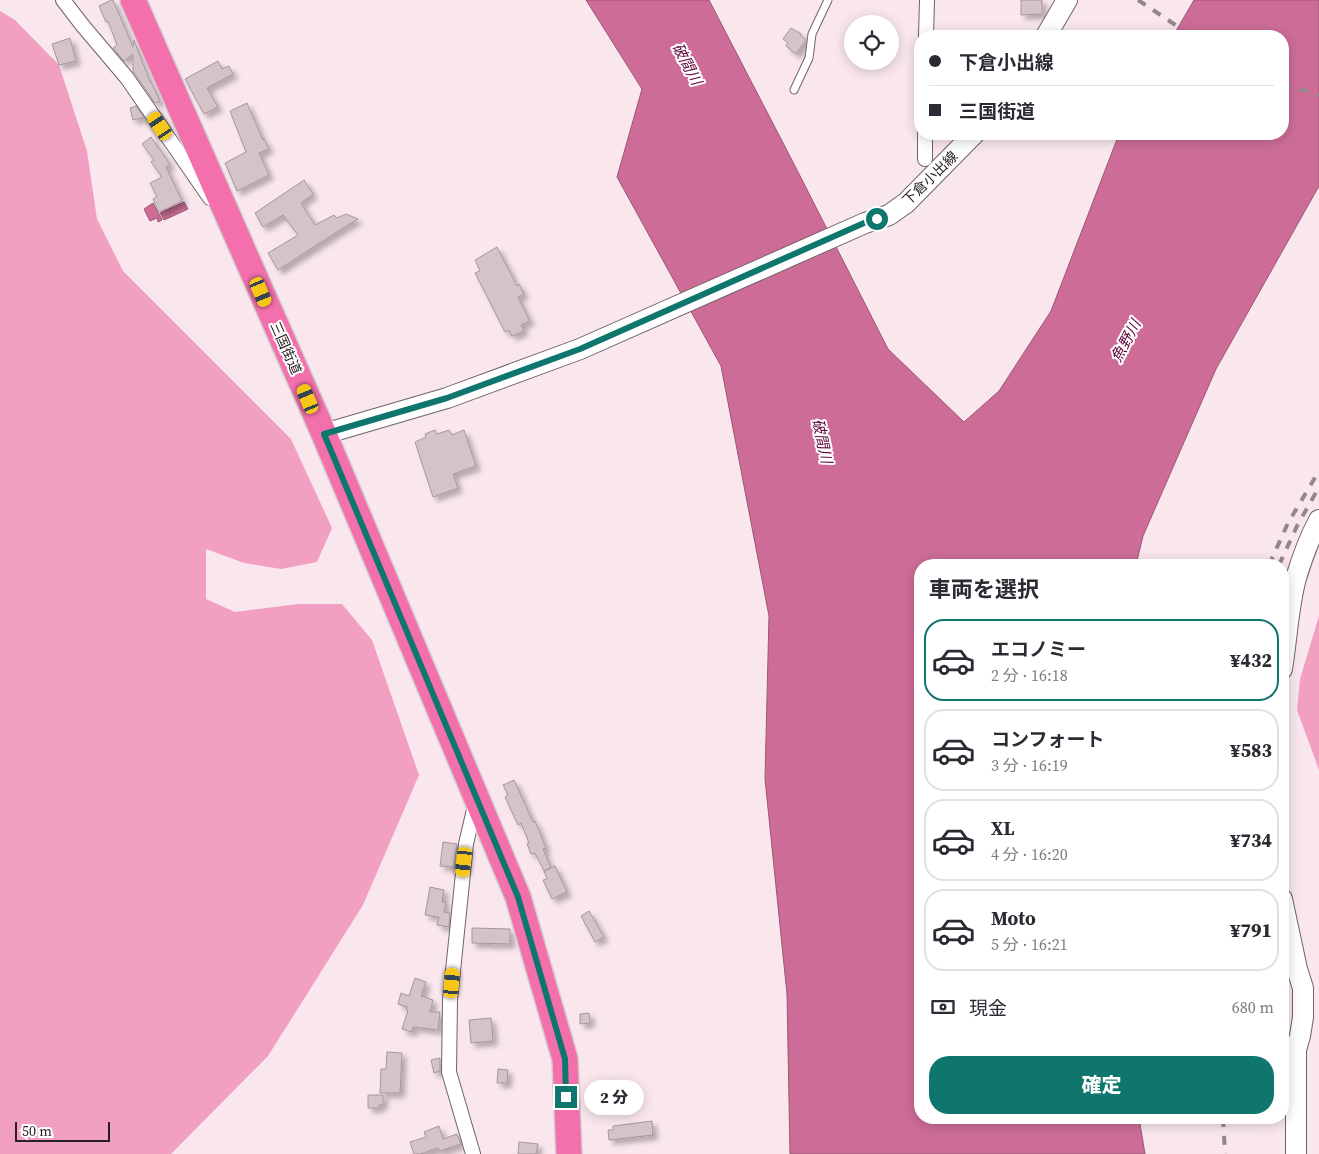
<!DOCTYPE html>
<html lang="ja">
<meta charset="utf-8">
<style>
body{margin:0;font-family:"Source Serif 4","Noto Sans JP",serif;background:#f2f2f3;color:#2b2b33;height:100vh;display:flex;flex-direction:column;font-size:19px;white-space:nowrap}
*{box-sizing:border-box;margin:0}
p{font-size:16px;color:#7c7c81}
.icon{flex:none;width:28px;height:28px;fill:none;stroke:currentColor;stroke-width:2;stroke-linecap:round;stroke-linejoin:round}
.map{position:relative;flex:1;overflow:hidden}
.details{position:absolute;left:914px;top:559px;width:375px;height:565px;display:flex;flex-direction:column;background:#fff;border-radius:20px;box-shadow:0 2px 12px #0003}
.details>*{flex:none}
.banner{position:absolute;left:914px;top:30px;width:375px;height:110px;border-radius:20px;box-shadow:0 2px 12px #0003;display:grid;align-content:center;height:110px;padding:0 15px;background:#fff}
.controls{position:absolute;left:844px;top:15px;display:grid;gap:10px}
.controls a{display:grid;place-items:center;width:55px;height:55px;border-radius:50%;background:#fff;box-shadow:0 2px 12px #0003;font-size:25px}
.scale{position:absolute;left:15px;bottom:12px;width:95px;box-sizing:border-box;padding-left:5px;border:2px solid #272123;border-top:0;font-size:14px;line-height:18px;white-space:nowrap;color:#272123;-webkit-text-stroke:4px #fff;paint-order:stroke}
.end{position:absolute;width:22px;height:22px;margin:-11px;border:6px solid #0f766e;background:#fff;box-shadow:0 0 0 2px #fff}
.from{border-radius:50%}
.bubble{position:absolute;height:35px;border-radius:18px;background:#fff;box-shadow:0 2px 12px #0003;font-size:16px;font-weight:800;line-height:35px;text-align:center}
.car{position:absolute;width:15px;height:30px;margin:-15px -8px;border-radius:6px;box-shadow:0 0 4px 1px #0007;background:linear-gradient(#f5c518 24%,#345 0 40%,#f5c518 0 76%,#345 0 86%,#f5c518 0)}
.banner b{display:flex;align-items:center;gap:18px;height:48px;font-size:19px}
.banner b+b{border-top:1px solid #e1e1e2}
.banner i{width:12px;height:12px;background:#2b2b33}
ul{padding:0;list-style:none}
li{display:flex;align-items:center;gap:15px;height:82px;margin:0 10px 8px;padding:0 5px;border:2px solid #e1e1e2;border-radius:20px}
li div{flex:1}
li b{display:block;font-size:19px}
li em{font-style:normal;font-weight:800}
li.active{border-color:#0f766e}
li>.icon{width:45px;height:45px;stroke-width:1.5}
h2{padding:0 15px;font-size:22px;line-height:60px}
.pay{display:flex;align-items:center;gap:12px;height:55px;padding:0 15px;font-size:19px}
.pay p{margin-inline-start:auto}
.cta{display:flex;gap:10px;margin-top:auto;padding:10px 15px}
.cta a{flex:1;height:58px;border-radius:20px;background:#0f766e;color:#fff;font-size:20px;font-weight:800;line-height:58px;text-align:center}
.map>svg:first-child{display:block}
.green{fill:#f2a0c2}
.water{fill:#cd6d97;stroke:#9b5674}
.building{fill:#d5c3ca;stroke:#a6969c;filter:url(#shadow)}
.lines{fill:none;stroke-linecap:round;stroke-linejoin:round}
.lane-casing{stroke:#716267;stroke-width:9}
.street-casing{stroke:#716267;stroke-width:16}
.secondary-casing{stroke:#716267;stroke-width:22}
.highway-casing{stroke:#cfcecf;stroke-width:28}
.lane{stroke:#fff;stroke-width:7}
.street{stroke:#fff;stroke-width:14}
.secondary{stroke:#fff;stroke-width:20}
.highway{stroke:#f370ac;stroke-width:25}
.rail{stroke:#94878c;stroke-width:4;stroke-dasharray:9 9;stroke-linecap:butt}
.route{stroke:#0f766e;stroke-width:6}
.labels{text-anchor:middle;stroke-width:4;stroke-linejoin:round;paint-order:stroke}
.street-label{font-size:14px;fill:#272123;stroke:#fff}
.water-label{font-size:15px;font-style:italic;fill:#5f0438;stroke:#fff}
</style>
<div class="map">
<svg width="1319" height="1154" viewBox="0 0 1319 1154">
<defs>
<filter id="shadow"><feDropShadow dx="4.5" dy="4.5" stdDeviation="2.5" flood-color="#0004"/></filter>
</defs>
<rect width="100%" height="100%" fill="#f9e7ed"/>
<path class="green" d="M0,11l15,9 44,45 28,86 10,68 26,52 168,168 41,89 -15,34 -36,7 -37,-6 -38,-14v50l29,13 63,-8h44l30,36 47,135 -56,130 -95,151 -97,98h-171z
M1319,616v154l-22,-60 3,-31z"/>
<path class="water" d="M586,0h123l86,166 93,183 76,73 35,-31 52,-80 68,-177h163v-98h-109l21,-36h125v186l-103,183 -73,167 -7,29h-216v553h219l6,36h-355l-3,-160 -22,-215 4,-163 -48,-250 -104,-189 25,-88z
M184,202l4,7 -24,11 -4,-7z
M153,203l9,17 -4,2 -1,-4 -7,3 -6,-12z"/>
<path class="building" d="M111,0h2l20,47 1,-7 16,42h1l9,19 -5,2 -22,-32v-17l-9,7 -11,-13 4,-3 -9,-24 -2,1 -7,-16z
M1021,0h21v14l-21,1z
M791,28l10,6 -1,1 6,5 -10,14 -10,-8 2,-3 -5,-4z
M70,38l6,23 -17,4 -7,-21z
M218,61l4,8 7,-3 4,8 -26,14 11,19 -14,7 -19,-35z
M247,103l16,37 1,-1 5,10 -10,4 10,22 -32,16 -12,-28 21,-11 -16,-41z
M136,106l8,11 -11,3 -3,-12z
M151,137l19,27 -4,3 16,34 -23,11 -6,-13 4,-2 -7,-14 12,-6 -11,-15 3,-2 -12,-16z
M304,180l9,14 -12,9 14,22 19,-10 3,3 9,-4 12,5 -15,9 -65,42 -10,-17 30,-18 -15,-20 -20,12 -8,-14z
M497,247l20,39 2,-2 5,10 -6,3 12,24 -9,4 3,6 -12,5 -3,-6 -4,2 -30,-59 5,-2 -5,-11z
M435,430l2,4 12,-4 3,5 12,-5 12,36 -23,8 5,14 -25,9 -18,-55 11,-5 -1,-3z
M514,780l19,42 2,-1 11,27 -3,1 8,19 -7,3 -9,-18 -4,1 -4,-10 2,-1 -8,-20 -3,2 -13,-28 3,-2 -5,-10z
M443,842l14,2 -3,23 -14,-1z
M555,866l12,26 -15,7 -9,-19 4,-1 -3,-8z
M430,887l14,3 -2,12h4l-2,10 6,1 -1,14 -12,-2 2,-8 -14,-2z
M589,911l15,26 -9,5 -14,-26z
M472,928l38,1v15l-38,-1z
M415,978l11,4 -5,14 12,4 -3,12h10l-2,18 -25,-3 -1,5 -10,-3 6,-19 -2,-1 1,-2 -9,-3 3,-11 8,3z
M589,1013l1,10 -10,1v-10z
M491,1018l2,23 -22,2 -2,-23z
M387,1052l15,1 -2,40h-20l1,-24h5z
M440,1058v13l-6,2 -3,-13z
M498,1069l10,1 -1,13h-10z
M368,1095h15v10h-4v3h-11z
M652,1121l1,14 -44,5 -1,-10h5v-4z
M439,1126l4,13 14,-5 4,10 -21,7 -2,-3 -18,6h-6l-4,-12 16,-5 -2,-5z
M519,1142l19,2 -2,10h-18z"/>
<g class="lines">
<defs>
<path id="lane" d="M794,90l15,-32 3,-24 16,-34"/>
<path id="street" d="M63,0l20,26 44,52 83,120
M926,36l1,-36
M925,134v25
M473,1154l-24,-82 1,-72 16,-156 10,-43"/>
<path id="secondary" d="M1046,36l21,-36
M324,434l123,-36 133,-49 285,-126 24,-8 17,-12 68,-69
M1282,669c5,-30 6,-62 14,-91 6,-20 13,-39 23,-58
M1282,899l15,70 6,19v29l-3,19 -4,14v104"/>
<path id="highway" d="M133,0l191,434 194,463 47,162 4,95"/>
</defs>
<use href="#lane" class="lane-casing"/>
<use href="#street" class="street-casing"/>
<use href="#secondary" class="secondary-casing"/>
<use href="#highway" class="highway-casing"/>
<use href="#lane" class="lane"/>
<use href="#street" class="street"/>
<use href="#secondary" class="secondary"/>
<use href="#highway" class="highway"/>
<path class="rail" d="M1138,0l54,36
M1282,84l37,11
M1269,565l19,-42 31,-52
M1279,565l18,-39 22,-39
M1223,1118l2,36"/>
</g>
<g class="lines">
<path class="route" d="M566,1097l-1,-38 -47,-162 -194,-463 123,-36 133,-49 284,-126 13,-4"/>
</g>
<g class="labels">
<g class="street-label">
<text transform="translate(930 178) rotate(-44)" y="5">下倉小出線</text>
<text transform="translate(286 348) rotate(66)" y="5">三国街道</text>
</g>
<g class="water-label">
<text transform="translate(687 64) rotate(62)" y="5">破間川</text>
<text transform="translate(1126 341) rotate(-62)" y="5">魚野川</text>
<text transform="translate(822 441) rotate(78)" y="5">破間川</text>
</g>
</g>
</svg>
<div class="controls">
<a><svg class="icon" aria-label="locate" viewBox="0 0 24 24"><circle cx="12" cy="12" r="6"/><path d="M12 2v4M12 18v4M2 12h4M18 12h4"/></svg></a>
</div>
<div class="scale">50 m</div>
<i class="end from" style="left:877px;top:219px"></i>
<i class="end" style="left:566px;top:1097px"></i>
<div class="bubble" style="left:584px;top:1080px;width:60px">2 分</div>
<i class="car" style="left:160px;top:126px;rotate:326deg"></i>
<i class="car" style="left:261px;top:292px;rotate:157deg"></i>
<i class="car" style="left:308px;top:399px;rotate:337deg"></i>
<i class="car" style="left:464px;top:862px;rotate:186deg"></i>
<i class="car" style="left:452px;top:983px;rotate:5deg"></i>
<div class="banner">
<b><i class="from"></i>下倉小出線</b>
<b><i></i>三国街道</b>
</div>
<section class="details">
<h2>車両を選択</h2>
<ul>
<li class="active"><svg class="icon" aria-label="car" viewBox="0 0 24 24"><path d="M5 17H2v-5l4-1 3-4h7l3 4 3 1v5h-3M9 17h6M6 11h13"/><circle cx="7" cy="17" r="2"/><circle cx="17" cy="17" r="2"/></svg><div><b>エコノミー</b><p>2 分 · 16:18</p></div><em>¥432</em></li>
<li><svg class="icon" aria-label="car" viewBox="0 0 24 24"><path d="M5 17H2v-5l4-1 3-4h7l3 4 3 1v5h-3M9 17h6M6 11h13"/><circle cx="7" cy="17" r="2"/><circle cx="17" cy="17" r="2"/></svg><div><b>コンフォート</b><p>3 分 · 16:19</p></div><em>¥583</em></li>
<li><svg class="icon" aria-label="car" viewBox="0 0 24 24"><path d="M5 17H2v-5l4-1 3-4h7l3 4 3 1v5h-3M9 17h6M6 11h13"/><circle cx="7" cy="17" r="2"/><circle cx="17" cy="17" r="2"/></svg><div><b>XL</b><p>4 分 · 16:20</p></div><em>¥734</em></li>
<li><svg class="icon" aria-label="car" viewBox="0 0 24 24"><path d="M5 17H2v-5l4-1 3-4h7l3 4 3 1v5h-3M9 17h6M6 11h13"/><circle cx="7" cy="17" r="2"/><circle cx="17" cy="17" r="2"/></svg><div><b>Moto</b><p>5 分 · 16:21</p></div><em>¥791</em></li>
</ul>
<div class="pay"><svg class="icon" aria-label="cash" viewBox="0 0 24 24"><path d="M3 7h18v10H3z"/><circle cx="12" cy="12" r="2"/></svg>現金<p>680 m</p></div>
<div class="cta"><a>確定</a></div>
</section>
</div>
